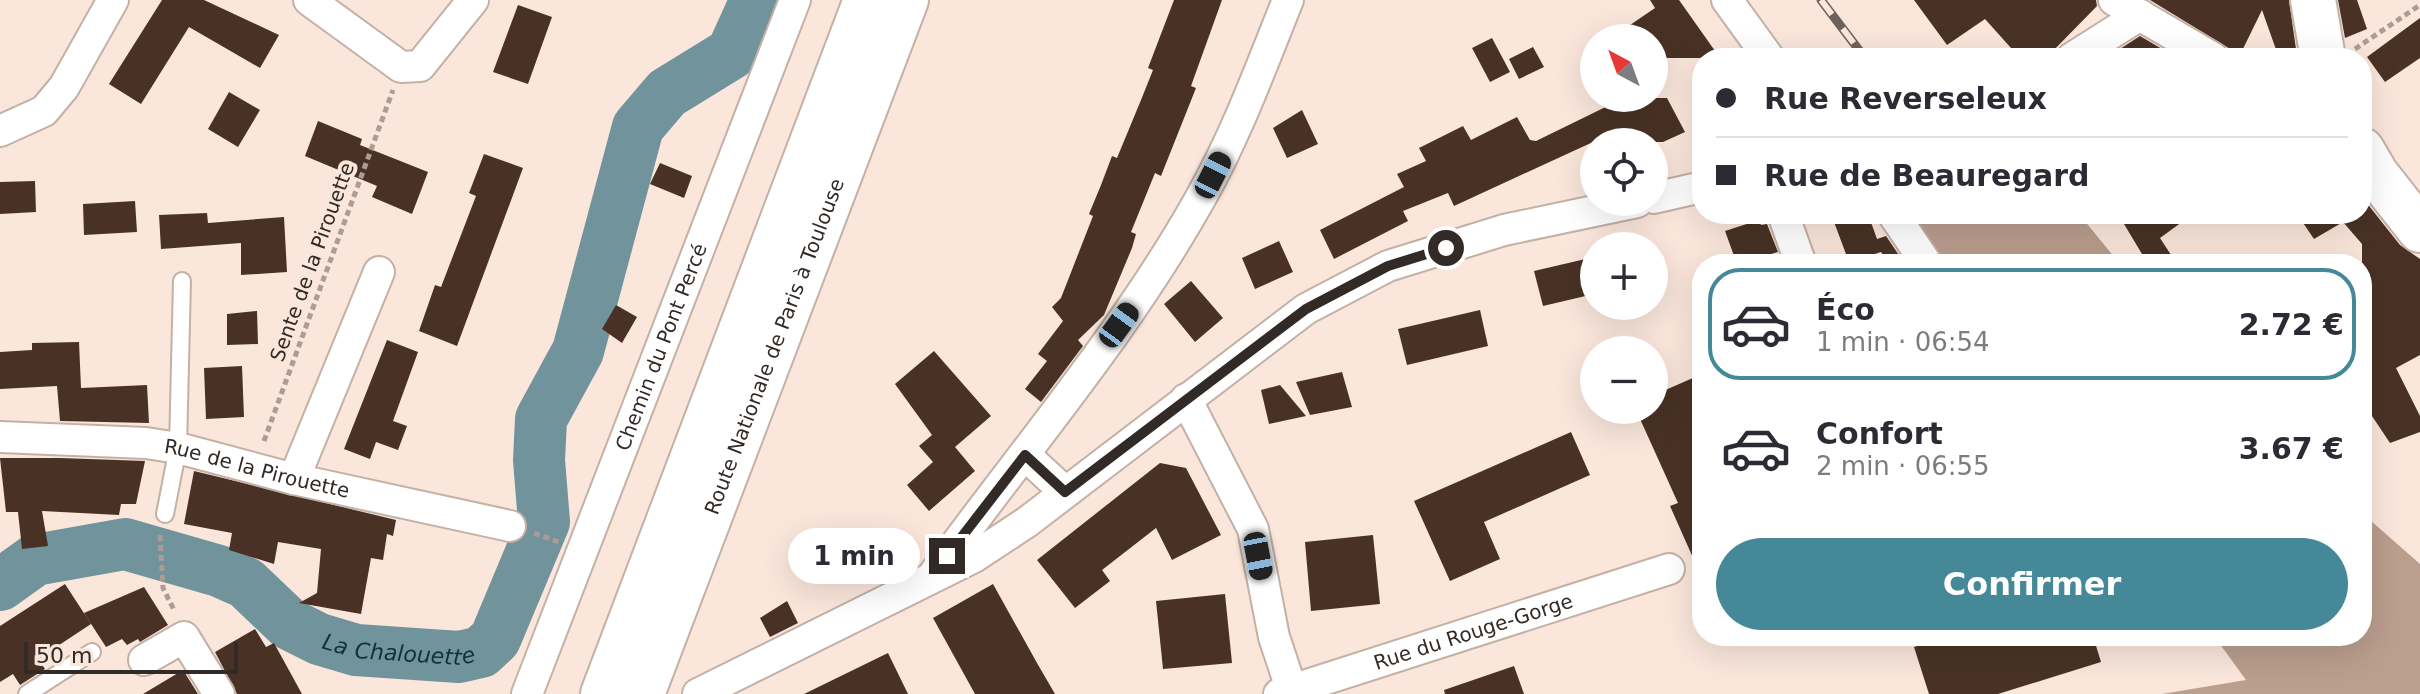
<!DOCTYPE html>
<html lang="fr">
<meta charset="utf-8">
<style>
body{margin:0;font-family:"DejaVu Sans",sans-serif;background:#f2f2f3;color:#2b2b33;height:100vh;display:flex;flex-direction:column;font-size:30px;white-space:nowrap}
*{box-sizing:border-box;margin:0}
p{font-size:26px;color:#7c7c81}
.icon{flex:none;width:44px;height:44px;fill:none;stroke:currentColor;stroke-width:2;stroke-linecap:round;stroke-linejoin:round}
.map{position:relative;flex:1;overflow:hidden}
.sheet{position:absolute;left:1692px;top:254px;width:680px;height:392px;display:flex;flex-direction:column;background:#fff;border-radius:32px;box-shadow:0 8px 32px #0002}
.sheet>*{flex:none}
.banner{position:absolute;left:1692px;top:48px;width:680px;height:176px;border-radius:32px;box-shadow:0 8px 32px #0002;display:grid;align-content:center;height:176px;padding:0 24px;background:#fff}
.needle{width:52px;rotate:319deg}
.buttons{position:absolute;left:1580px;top:24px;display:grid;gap:16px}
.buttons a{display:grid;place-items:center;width:88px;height:88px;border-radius:50%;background:#fff;box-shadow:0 8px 32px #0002;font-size:40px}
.scale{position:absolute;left:24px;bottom:20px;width:214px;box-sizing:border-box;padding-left:8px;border:4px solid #312a26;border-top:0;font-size:22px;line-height:28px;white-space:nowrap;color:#312a26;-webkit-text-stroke:6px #fae6db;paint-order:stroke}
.end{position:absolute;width:36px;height:36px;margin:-18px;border:10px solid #312a26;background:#fff;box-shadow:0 0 0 4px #fff}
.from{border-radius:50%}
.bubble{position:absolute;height:56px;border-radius:28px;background:#fff;box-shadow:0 8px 32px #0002;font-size:26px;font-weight:700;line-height:56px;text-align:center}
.car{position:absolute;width:24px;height:48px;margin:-24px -12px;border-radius:10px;box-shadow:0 0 6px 2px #0007;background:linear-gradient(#222 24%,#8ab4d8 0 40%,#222 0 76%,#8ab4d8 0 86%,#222 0)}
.banner b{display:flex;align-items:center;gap:28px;height:76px;font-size:30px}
.banner b+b{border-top:2px solid #e1e1e2}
.banner i{width:20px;height:20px;background:#2b2b33}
ul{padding:14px 0 0;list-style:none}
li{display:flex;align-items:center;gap:24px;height:112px;margin:0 16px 12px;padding:0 8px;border:4px solid transparent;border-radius:32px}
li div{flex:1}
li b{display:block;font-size:30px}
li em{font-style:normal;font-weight:700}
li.current{border-color:#458898}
li>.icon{width:72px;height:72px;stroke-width:1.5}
.cta{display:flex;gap:16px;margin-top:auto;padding:16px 24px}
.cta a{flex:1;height:92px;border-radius:48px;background:#458898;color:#fff;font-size:32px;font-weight:700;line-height:92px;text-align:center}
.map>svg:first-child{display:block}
.forest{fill:#ba9e8e}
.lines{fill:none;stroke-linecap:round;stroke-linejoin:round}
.river{stroke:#70939c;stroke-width:52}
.building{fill:#493225}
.lane-casing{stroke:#c4b1a6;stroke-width:20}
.street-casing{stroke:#c4b1a6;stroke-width:34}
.secondary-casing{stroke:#c4b1a6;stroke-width:48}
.primary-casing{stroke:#c4b1a6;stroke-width:48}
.path{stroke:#ab9c94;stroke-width:5;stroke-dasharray:6 4;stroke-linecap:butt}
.lane{stroke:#fff;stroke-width:16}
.street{stroke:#fff;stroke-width:30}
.secondary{stroke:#fff;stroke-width:44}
.primary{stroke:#fff;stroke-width:44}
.rail-casing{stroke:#6d625c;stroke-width:9}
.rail{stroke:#fae6db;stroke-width:6;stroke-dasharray:18;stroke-linecap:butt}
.route{stroke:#312a26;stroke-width:10}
.labels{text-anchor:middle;stroke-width:8;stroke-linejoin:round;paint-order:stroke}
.street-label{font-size:20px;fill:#312a26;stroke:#fae6db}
.water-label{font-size:22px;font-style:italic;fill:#10333b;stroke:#fae6db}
</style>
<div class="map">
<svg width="2420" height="694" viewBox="0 0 2420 694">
<rect width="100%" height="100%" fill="#fae6db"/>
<path class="forest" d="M1897,214h182l41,50h-185z
M2362,513l58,51v130h-258l84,-14 -32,-44h148z"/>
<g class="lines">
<path class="river" id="s1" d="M0,585l35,-25 90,-16 94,27 27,12 43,41 30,15 37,11 103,7 22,-5 14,-13 49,-117 -5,-62 2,-41 37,-68 60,-224 29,-34 65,-40 24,-53"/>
</g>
<path class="building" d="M162,0h42l75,35 -19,33 -71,-41 -48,77 -32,-20z
M1174,0h48l-31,86 5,2 -35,88 -6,-3 -24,59 5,2 -4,14 -28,67 -26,25 5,6 -42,56 -16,-13 22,-28 -9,-7 25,-33 -11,-14 9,-9 32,-82 -4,-2 12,-29 11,-29 5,2 24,-58 12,-30 -5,-2z
M1650,0h29l41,58h-66v-20h-43l44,-30z
M1914,0h182l1,6 -51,52h-26l-35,-39 -38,26z
M2150,0h139l8,56 -18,2 -17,-48 -22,45z
M2338,0h19l10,29 -22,9z
M518,5l34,12 -24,67 -35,-12z
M2420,18v40l-35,24 -18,-25z
M2140,36l22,13 -15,9h-41z
M1492,38l18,34 -20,10 -18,-34z
M1533,47l11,20 -25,12 -10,-20z
M229,92l31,18 -22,37 -30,-18z
M1624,98h43l18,34 -22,10h-70l-139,64 -6,-13 -45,18 5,10 -74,38 -14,-29 84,-43 -7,-13 29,-13 -7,-13 44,-22 8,14 46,-23 13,23 6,1z
M1302,110l16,34 -31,14 -14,-30z
M318,121l44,18 -2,6 68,27 -16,42 -40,-17 5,-11 -72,-30z
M484,154l39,14 -66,178 -38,-15 16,-46 6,2 35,-91 -7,-3z
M660,163l32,13 -8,22 -34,-14z
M35,181l1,31 -36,2v-32z
M2362,197l38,48 20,14v96l-24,13 24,48v16l-30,11 -28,-42v-157l-19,-22 -29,17 -17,-25h65z
M135,201l2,31 -53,3 -1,-31z
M207,213l1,10 76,-6 3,55 -46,3v-32l-80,6 -2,-34z
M1831,214h37l9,25 9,-3 19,28h-16l-8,-12 -32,10z
M2138,214h55l-33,24 17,26h-29l-24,-40z
M1759,220l2,5 6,-1 11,28 -41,12 -12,-33z
M1279,241l14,31 -38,17 -13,-31z
M1594,257v37l-51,12 -9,-35z
M1191,281l32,37 -28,24 -31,-38z
M616,305l21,12 -15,26 -20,-14z
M1480,310l8,36 -81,19 -9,-36z
M257,311l1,33 -31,1v-31z
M387,340l31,12 -25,69 14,5 -9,24 -22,-8 -6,17 -26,-10z
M79,342l2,46 66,-3 2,38 -89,-2 -3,-35 -57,3v-37l32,-2v-7z
M934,351l57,65 -36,31 20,24 -46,40 -22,-26 26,-23 -14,-16 13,-11 -37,-51z
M242,366l2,51 -38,2 -2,-51z
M1342,372l10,35 -42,8 -14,-33z
M1702,374v204l-32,-72 8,-3 -42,-93h18v-15z
M1280,385l26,31 -37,8 -8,-34z
M1571,432l19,43 -106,47 16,37 -50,22 -36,-80z
M0,458h60l85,3 -9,43h-15l-2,11 -77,-4 6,35 -26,3 -4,-37h-12z
M1160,463l26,5 35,67 -49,25 -16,-32 -54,42 8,11 -35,27 -38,-48z
M194,471l202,49 -3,16 -6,-2 -4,26 -12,-2 -10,56 -62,-11 18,-10 4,-44 -43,-7 -4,22 -45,-14 3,-17 -48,-9z
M1373,535l7,69 -69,7 -6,-69z
M65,584l26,40 -53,35 7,10 -25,16 -7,-11 -13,8v-56z
M993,584l44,79 18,31h-80l-42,-76z
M144,587l24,38 -28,17 -2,-3 -11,6 -5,-6 -16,8 -22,-34z
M1225,594l7,69 -69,6 -7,-68z
M787,601l11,22 -28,14 -10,-19z
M255,629l11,18 8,-4 28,51h-65l-22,-42z
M1949,636h144l8,26 -103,32h-69l-15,-47z
M888,653l20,41h-104z
M1514,666l10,28h-79l-1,-4z
M183,670l15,24h-55z"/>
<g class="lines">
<defs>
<path id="lane" d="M165,514l13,-66 4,-167
M27,694l65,-42"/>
<g id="street">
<path d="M309,0l92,67 19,-1 53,-66"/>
<path d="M1727,0l42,58"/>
<path d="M2114,0l99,58"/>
<path d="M2072,58l68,-43"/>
<path d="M0,131l44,-20 20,-24 49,-87"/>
<path d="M1654,198l48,-11"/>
<path d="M1783,214l18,50"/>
<path d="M1893,214l34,50"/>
<path d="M1186,399l67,130 21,108 17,51"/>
<path id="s2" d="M0,437l146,6 32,5 116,31 216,47"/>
<path d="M1025,455l40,37"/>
<path d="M294,479l85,-207"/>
<path d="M934,574c90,-124 191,-241 266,-375 36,-63 61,-132 88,-199"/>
<path d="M144,660l40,-23 35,57"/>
<path id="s3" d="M527,694l268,-694"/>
<path d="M698,694l276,-137 53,-35 279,-213 82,-43 116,-36 133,-28"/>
<path id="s4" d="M1279,694l390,-125"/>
</g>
<path id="secondary" d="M2313,0l10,58
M2362,150l14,24 44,56"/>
<g id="primary">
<path d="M603,694l263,-694"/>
<path id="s5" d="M642,694l264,-694"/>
</g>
</defs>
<use href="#lane" class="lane-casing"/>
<use href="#street" class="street-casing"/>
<use href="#secondary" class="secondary-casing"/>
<use href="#primary" class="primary-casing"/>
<path class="path" d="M2355,49l65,-44
M264,441l129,-351
M534,533l25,9
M160,535l3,53 11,22"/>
<use href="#lane" class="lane"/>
<use href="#street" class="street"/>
<use href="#secondary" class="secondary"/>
<use href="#primary" class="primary"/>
<defs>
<path id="rail" d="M1821,0l44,58"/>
</defs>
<use href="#rail" class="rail-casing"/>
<use href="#rail" class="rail"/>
</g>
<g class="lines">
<path class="route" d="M947,556l78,-101 40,37 241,-183 82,-43 58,-18"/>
</g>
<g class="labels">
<g class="street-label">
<text transform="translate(312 262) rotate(-70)" y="7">Sente de la Pirouette</text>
<text dy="7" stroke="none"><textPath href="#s5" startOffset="372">Route Nationale de Paris à Toulouse</textPath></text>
<text dy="7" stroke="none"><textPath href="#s3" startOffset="372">Chemin du Pont Percé</textPath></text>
<text dy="7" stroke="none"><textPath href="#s2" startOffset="260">Rue de la Pirouette</textPath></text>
<text dy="7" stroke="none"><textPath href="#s4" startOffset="204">Rue du Rouge-Gorge</textPath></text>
</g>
<g class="water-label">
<text dy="8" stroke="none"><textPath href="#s1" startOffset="436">La Chalouette</textPath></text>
</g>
</g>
</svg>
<div class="buttons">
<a><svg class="needle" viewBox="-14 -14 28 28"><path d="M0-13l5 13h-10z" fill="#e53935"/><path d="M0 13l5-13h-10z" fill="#7c7c81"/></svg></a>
<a><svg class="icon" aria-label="locate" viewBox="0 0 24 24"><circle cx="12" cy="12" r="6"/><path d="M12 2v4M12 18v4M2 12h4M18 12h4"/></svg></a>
<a>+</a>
<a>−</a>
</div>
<div class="scale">50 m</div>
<i class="end from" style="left:1446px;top:248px"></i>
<i class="end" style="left:947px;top:556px"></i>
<div class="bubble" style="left:788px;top:528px;width:132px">1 min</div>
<i class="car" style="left:1213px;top:175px;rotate:27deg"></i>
<i class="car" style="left:1119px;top:325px;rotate:36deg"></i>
<i class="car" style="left:1258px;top:556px;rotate:169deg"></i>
<div class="banner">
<b><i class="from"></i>Rue Reverseleux</b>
<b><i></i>Rue de Beauregard</b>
</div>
<section class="sheet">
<ul>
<li class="current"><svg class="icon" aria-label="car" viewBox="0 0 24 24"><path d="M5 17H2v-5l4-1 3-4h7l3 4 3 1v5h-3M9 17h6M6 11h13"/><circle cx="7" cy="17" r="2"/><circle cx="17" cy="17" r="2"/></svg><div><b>Éco</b><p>1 min · 06:54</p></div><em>2.72 €</em></li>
<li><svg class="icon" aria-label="car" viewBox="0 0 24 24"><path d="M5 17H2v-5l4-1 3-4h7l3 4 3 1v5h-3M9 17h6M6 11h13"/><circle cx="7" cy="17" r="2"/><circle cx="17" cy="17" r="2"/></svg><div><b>Confort</b><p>2 min · 06:55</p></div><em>3.67 €</em></li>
</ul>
<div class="cta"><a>Confirmer</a></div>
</section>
</div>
